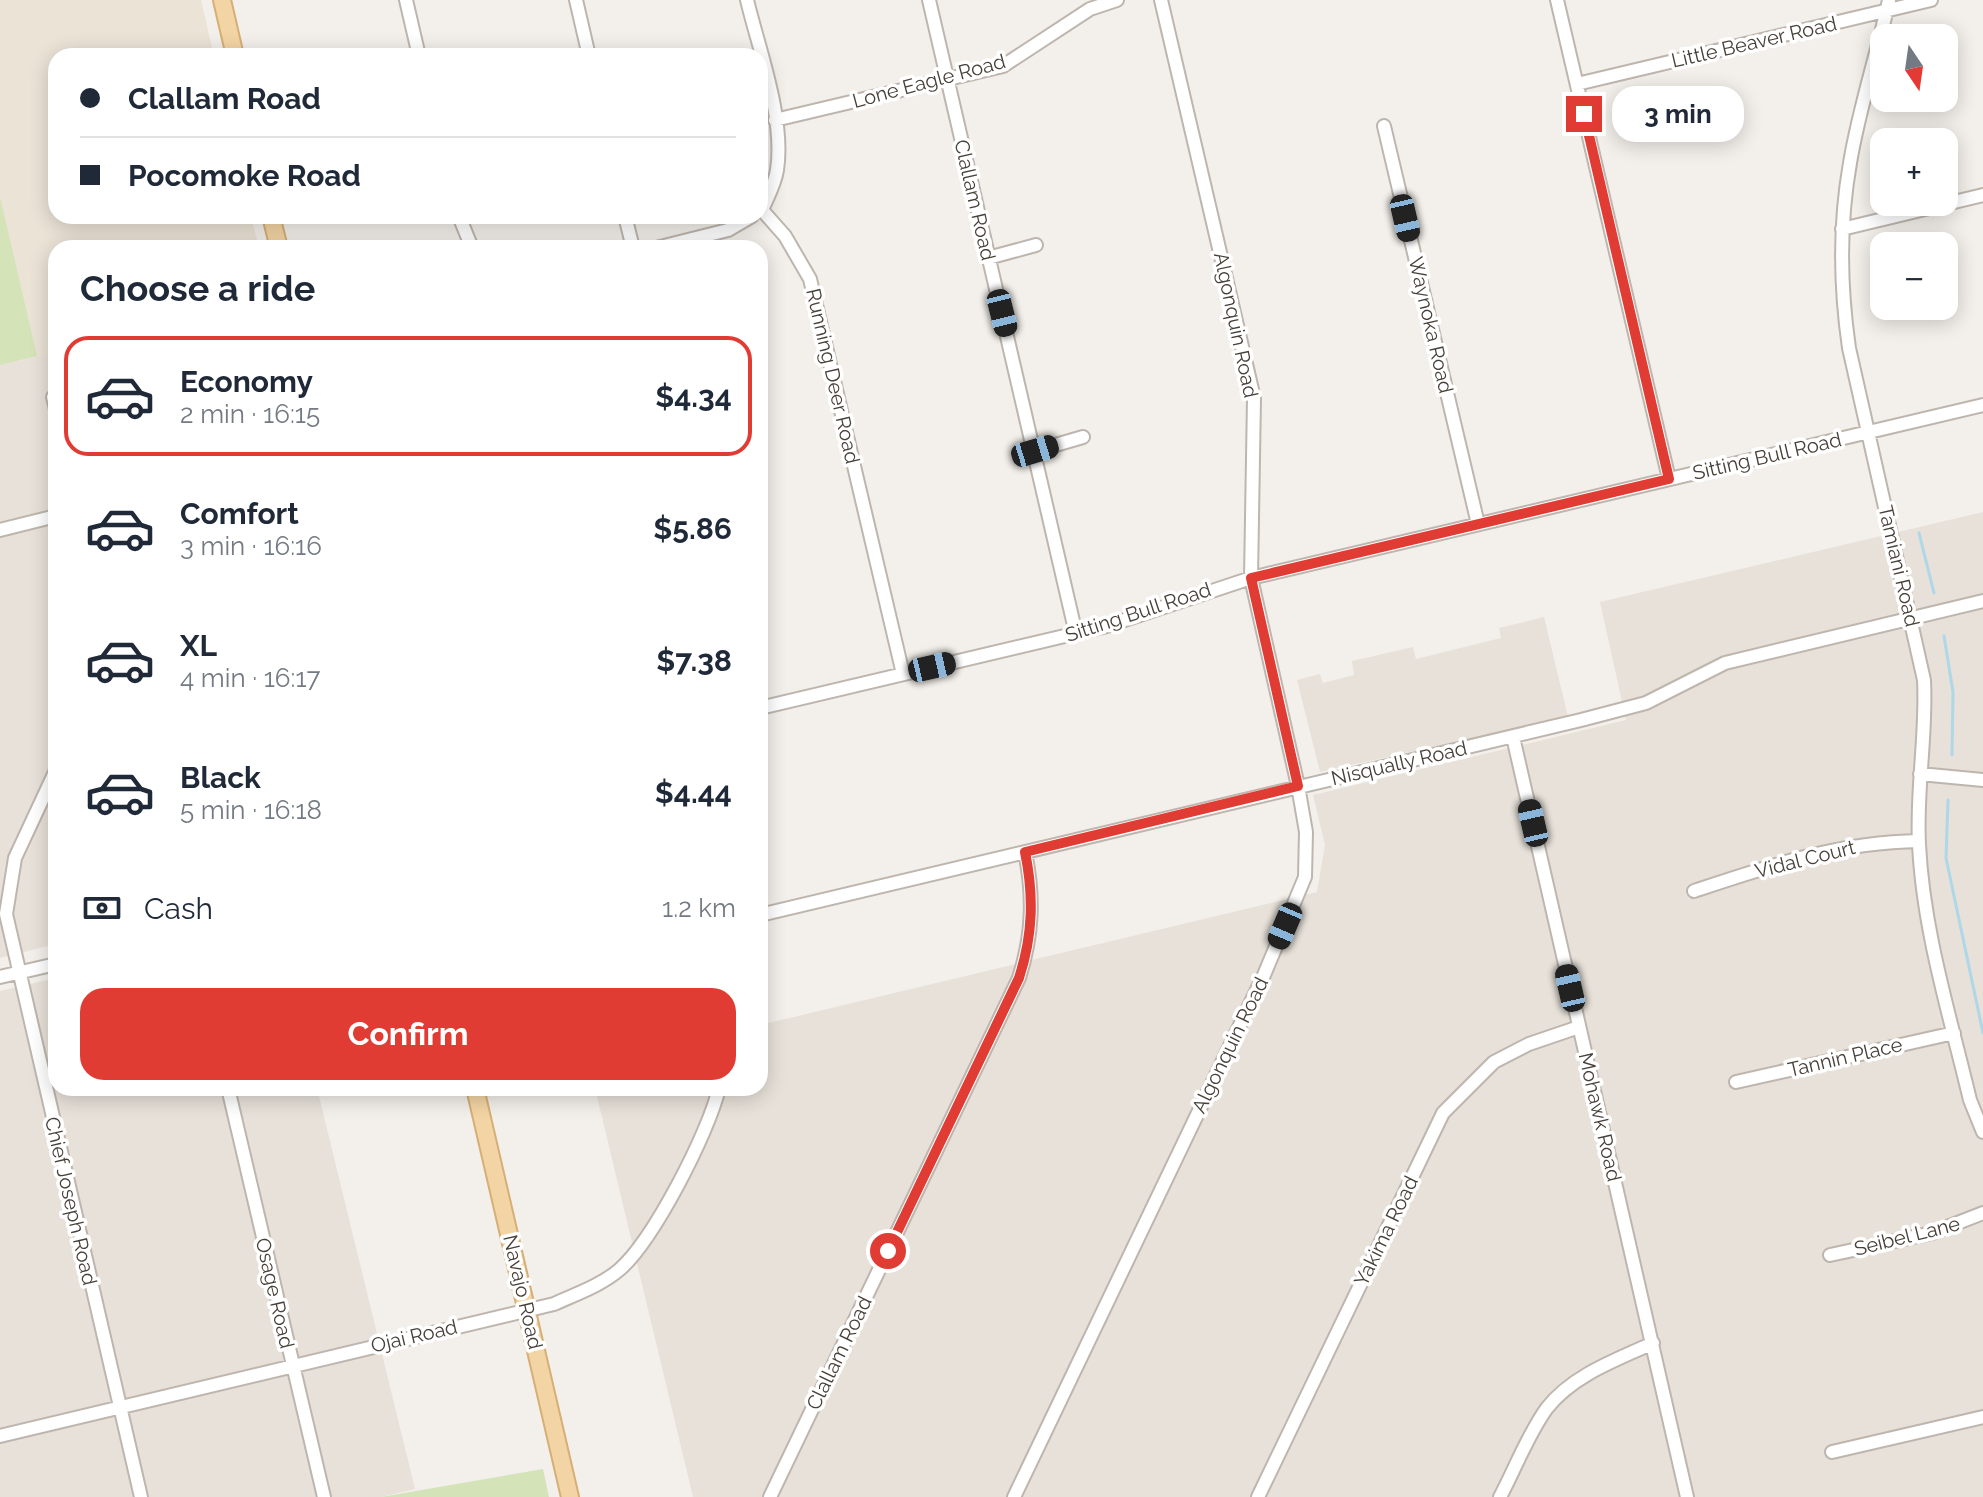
<!DOCTYPE html>
<meta charset="utf-8">
<style>
body{margin:0;font-family:Raleway,sans-serif;background:#f6f6f7;color:#1f2937;height:100vh;display:flex;flex-direction:column;font-size:30px;white-space:nowrap}
*{box-sizing:border-box;margin:0}
p{font-size:26px;color:#747a83}
.icon{flex:none;width:44px;height:44px;fill:none;stroke:currentColor;stroke-width:2;stroke-linecap:round;stroke-linejoin:round}
.map{position:relative;flex:1;overflow:hidden}
.sheet{position:absolute;left:48px;top:240px;width:720px;height:856px;display:flex;flex-direction:column;background:#fff;border-radius:24px;box-shadow:0 4px 20px #0003}
.sheet>*{flex:none}
.banner{position:absolute;left:48px;top:48px;width:720px;height:176px;border-radius:24px;box-shadow:0 4px 20px #0003;display:grid;align-content:center;height:176px;padding:0 32px;background:#fff}
.needle{width:52px;rotate:167deg}
.buttons{position:absolute;left:1870px;top:24px;display:grid;gap:16px}
.buttons a{display:grid;place-items:center;width:88px;height:88px;border-radius:16px;background:#fff;box-shadow:0 4px 20px #0003;font-size:40px}
.end{position:absolute;width:36px;height:36px;margin:-18px;border:10px solid #e13c34;background:#fff;box-shadow:0 0 0 4px #fff}
.from{border-radius:50%}
.bubble{position:absolute;height:56px;border-radius:24px;background:#fff;box-shadow:0 4px 20px #0003;font-size:26px;font-weight:700;line-height:56px;text-align:center}
.car{position:absolute;width:24px;height:48px;margin:-24px -12px;border-radius:10px;box-shadow:0 0 6px 2px #0007;background:linear-gradient(#222 24%,#8ab4d8 0 40%,#222 0 76%,#8ab4d8 0 86%,#222 0)}
.banner b{display:flex;align-items:center;gap:28px;height:76px;font-size:30px}
.banner b+b{border-top:2px solid #e0e1e3}
.banner i{width:20px;height:20px;background:#1f2937}
ul{padding:0;list-style:none}
li{display:flex;align-items:center;gap:24px;height:120px;margin:0 16px 12px;padding:0 16px;border:4px solid transparent;border-radius:24px}
li div{flex:1}
li b{display:block;font-size:30px}
li em{font-style:normal;font-weight:700}
li.current{border-color:#e13c34}
li>.icon{width:72px;height:72px;stroke-width:1.5}
h2{padding:0 32px;font-size:36px;line-height:96px}
.pay{display:flex;align-items:center;gap:20px;height:88px;padding:0 32px;font-size:30px}
.pay p{margin-inline-start:auto}
.cta{display:flex;gap:16px;margin-top:auto;padding:16px 32px}
.cta a{flex:1;height:92px;border-radius:24px;background:#e13c34;color:#fff;font-size:32px;font-weight:700;line-height:92px;text-align:center}
.map>svg:first-child{display:block}
.residential{fill:#e7e1d9}
.education{fill:#ebe3d6}
.green{fill:#d4e3b8}
.lines{fill:none;stroke-linecap:round;stroke-linejoin:round}
.stream{stroke:#aed7e8;stroke-width:3}
.minor-casing{stroke:#beb6ae;stroke-width:16}
.major-casing{stroke:#d6af75;stroke-width:20}
.minor{stroke:#fff;stroke-width:12}
.major{stroke:#f3d4a4;stroke-width:16}
.route{stroke:#e13c34;stroke-width:10}
.labels{text-anchor:middle;stroke-width:7;stroke-linejoin:round;paint-order:stroke}
.street-label{font-size:20px;fill:#474039;stroke:#fff}
</style>
<div class="map">
<svg width="1983" height="1497" viewBox="0 0 1983 1497">
<rect width="100%" height="100%" fill="#f3f0eb"/>
<path class="residential" d="M56,352v592l-56,14v-593z
M1983,512v985h-1290l-98,-409h165v-63l557,-133 8,-47 -12,-50 313,-75 -26,-118z
M1544,617l24,100 -248,55 -23,-92 23,-6 3,9 31,-8 -2,-14 61,-14 3,12 85,-21 -2,-10z
M56,978v110h261l98,401 -34,8h-381v-506z"/>
<path class="education" d="M0,0h201l13,56h-158v160h195l8,32h-203v104l-56,13z"/>
<path class="green" d="M0,197l37,159 -37,9z
M543,1469l6,28h-168z"/>
<g class="lines">
<path class="stream" d="M1919,533l15,60
M1944,636l9,56 -1,63
M1948,800l-2,58 37,175"/>
<defs>
<path id="minor" d="M406,0l13,56
M576,0l13,56
M747,0c12,50 38,119 30,170 -2,14 -10,28 -15,40
M929,0l147,634
M1557,0l112,479
M1889,0c-12,55 -30,108 -39,163 -11,62 -10,123 -1,185l75,332c3,54 -8,109 -5,164 4,86 31,172 51,256l13,32
M1577,84l354,-84
M775,120l228,-54 87,-57 27,-9
M1384,126l94,398
M762,210l23,26 25,43 93,395
M459,216l13,32
M625,216l8,32
M1842,229l141,-34
M656,248l72,-18 24,-14
M988,258l48,-13
M53,397l3,12
M1035,451l48,-14
M0,530l56,-14
M760,708l347,-82 144,-48 732,-173
M1513,737l174,760
M56,770l-41,88 -9,56 135,583
M1920,774l63,6
M1694,891c75,-25 145,-49 225,-50
M760,915l821,-195 65,-17 79,-40 258,-62
M0,977l56,-13
M1736,1082l218,-49
M228,1088l96,409
M1830,1255l102,-22 51,-20
M0,1436l554,-132c22,-10 46,-18 65,-34 34,-29 90,-138 100,-182
M1832,1452l151,-35
M770,1497l249,-519c14,-44 15,-82 6,-126
M1014,1497l250,-522 41,-98 1,-45 -8,-46 -47,-208 3,-180 -93,-398
M1258,1497l185,-384 51,-51 35,-18 50,-17
M1500,1497c15,-28 28,-63 47,-89 26,-33 69,-48 106,-65"/>
<path id="major" d="M222,0l13,56
M271,216l8,32
M475,1088l95,409"/>
</defs>
<use href="#minor" class="minor-casing"/>
<use href="#major" class="major-casing"/>
<use href="#minor" class="minor"/>
<use href="#major" class="major"/>
</g>
<g class="lines">
<path class="route" d="M888,1251l131,-273c14,-43 15,-82 6,-126l273,-66 -47,-208 418,-99 -85,-365"/>
</g>
<g class="labels">
<g class="street-label">
<text transform="translate(1754 42) rotate(-13)" y="7">Little Beaver Road</text>
<text transform="translate(929 81) rotate(-15)" y="7">Lone Eagle Road</text>
<text transform="translate(975 200) rotate(77)" y="7">Clallam Road</text>
<text transform="translate(1236 325) rotate(78)" y="7">Algonquin Road</text>
<text transform="translate(1431 325) rotate(77)" y="7">Waynoka Road</text>
<text transform="translate(833 376) rotate(77)" y="7">Running Deer Road</text>
<text transform="translate(1767 456) rotate(-13)" y="7">Sitting Bull Road</text>
<text transform="translate(1899 566) rotate(77)" y="7">Tamiani Road</text>
<text transform="translate(1138 612) rotate(-18)" y="7">Sitting Bull Road</text>
<text transform="translate(1399 763) rotate(-13)" y="7">Nisqually Road</text>
<text transform="translate(1805 859) rotate(-14)" y="7">Vidal Court</text>
<text transform="translate(1230 1045) rotate(-64)" y="7">Algonquin Road</text>
<text transform="translate(1845 1057) rotate(-13)" y="7">Tannin Place</text>
<text transform="translate(1600 1117) rotate(77)" y="7">Mohawk Road</text>
<text transform="translate(71 1201) rotate(77)" y="7">Chief Joseph Road</text>
<text transform="translate(1386 1231) rotate(-64)" y="7">Yakima Road</text>
<text transform="translate(1907 1236) rotate(-14)" y="7">Seibel Lane</text>
<text transform="translate(523 1292) rotate(77)" y="7">Navajo Road</text>
<text transform="translate(275 1293) rotate(77)" y="7">Osage Road</text>
<text transform="translate(414 1336) rotate(-13)" y="7">Ojai Road</text>
<text transform="translate(839 1353) rotate(-64)" y="7">Clallam Road</text>
</g>
</g>
</svg>
<div class="buttons">
<a><svg class="needle" viewBox="-14 -14 28 28"><path d="M0-13l5 13h-10z" fill="#e53935"/><path d="M0 13l5-13h-10z" fill="#747a83"/></svg></a>
<a>+</a>
<a>−</a>
</div>
<i class="end from" style="left:888px;top:1251px"></i>
<i class="end" style="left:1584px;top:114px"></i>
<div class="bubble" style="left:1612px;top:86px;width:132px">3 min</div>
<i class="car" style="left:1405px;top:218px;rotate:167deg"></i>
<i class="car" style="left:1002px;top:313px;rotate:166deg"></i>
<i class="car" style="left:1035px;top:451px;rotate:73deg"></i>
<i class="car" style="left:932px;top:667px;rotate:77deg"></i>
<i class="car" style="left:1533px;top:823px;rotate:347deg"></i>
<i class="car" style="left:1285px;top:926px;rotate:203deg"></i>
<i class="car" style="left:1570px;top:988px;rotate:347deg"></i>
<div class="banner">
<b><i class="from"></i>Clallam Road</b>
<b><i></i>Pocomoke Road</b>
</div>
<section class="sheet">
<h2>Choose a ride</h2>
<ul>
<li class="current"><svg class="icon" aria-label="car" viewBox="0 0 24 24"><path d="M5 17H2v-5l4-1 3-4h7l3 4 3 1v5h-3M9 17h6M6 11h13"/><circle cx="7" cy="17" r="2"/><circle cx="17" cy="17" r="2"/></svg><div><b>Economy</b><p>2 min · 16:15</p></div><em>$4.34</em></li>
<li><svg class="icon" aria-label="car" viewBox="0 0 24 24"><path d="M5 17H2v-5l4-1 3-4h7l3 4 3 1v5h-3M9 17h6M6 11h13"/><circle cx="7" cy="17" r="2"/><circle cx="17" cy="17" r="2"/></svg><div><b>Comfort</b><p>3 min · 16:16</p></div><em>$5.86</em></li>
<li><svg class="icon" aria-label="car" viewBox="0 0 24 24"><path d="M5 17H2v-5l4-1 3-4h7l3 4 3 1v5h-3M9 17h6M6 11h13"/><circle cx="7" cy="17" r="2"/><circle cx="17" cy="17" r="2"/></svg><div><b>XL</b><p>4 min · 16:17</p></div><em>$7.38</em></li>
<li><svg class="icon" aria-label="car" viewBox="0 0 24 24"><path d="M5 17H2v-5l4-1 3-4h7l3 4 3 1v5h-3M9 17h6M6 11h13"/><circle cx="7" cy="17" r="2"/><circle cx="17" cy="17" r="2"/></svg><div><b>Black</b><p>5 min · 16:18</p></div><em>$4.44</em></li>
</ul>
<div class="pay"><svg class="icon" aria-label="cash" viewBox="0 0 24 24"><path d="M3 7h18v10H3z"/><circle cx="12" cy="12" r="2"/></svg>Cash<p>1.2 km</p></div>
<div class="cta"><a>Confirm</a></div>
</section>
</div>
